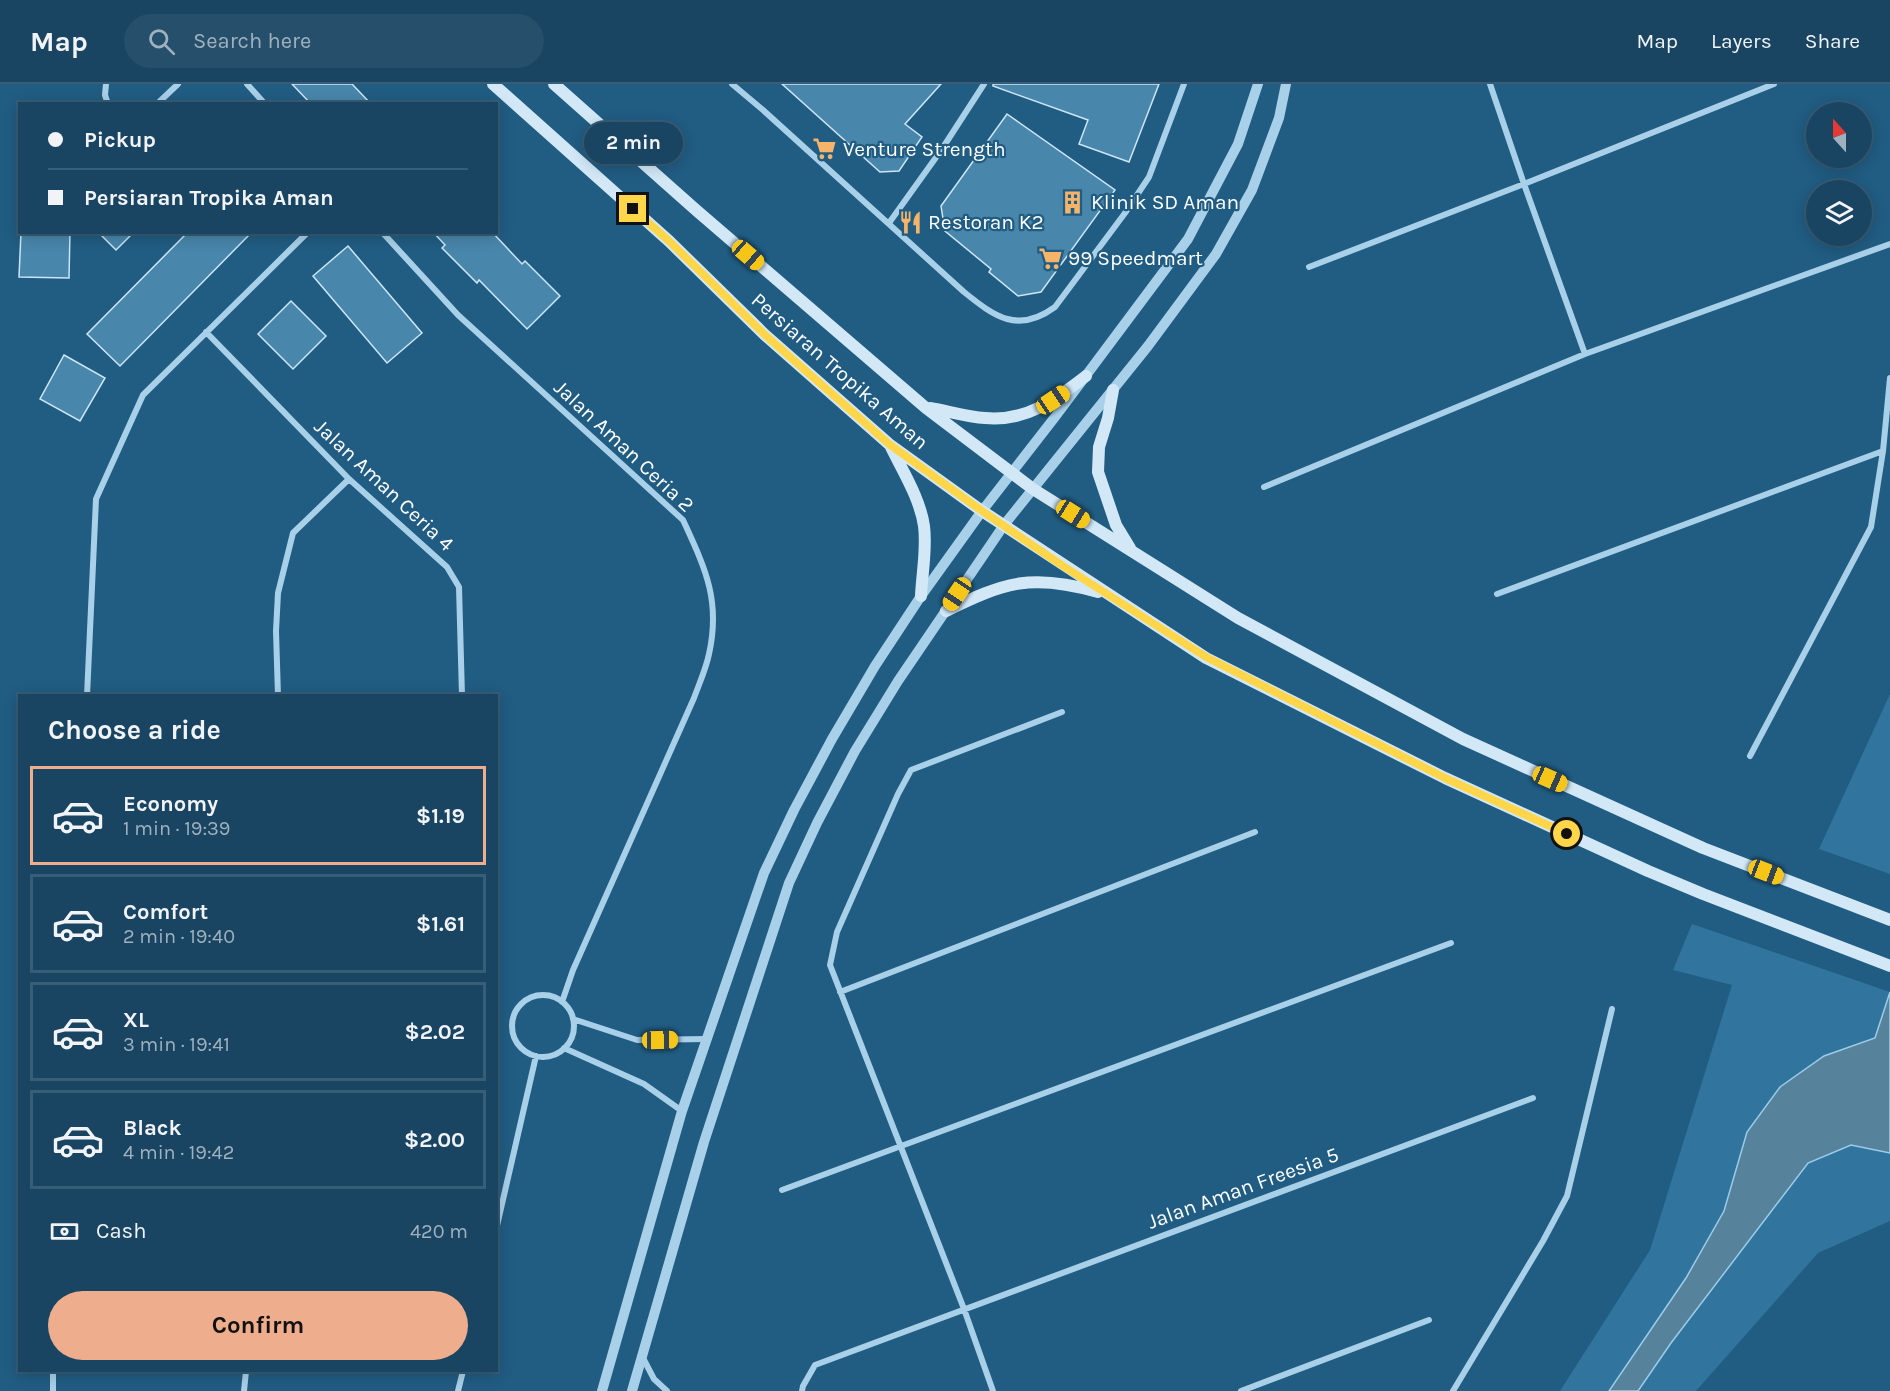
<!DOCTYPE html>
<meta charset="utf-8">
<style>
body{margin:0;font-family:Karla,sans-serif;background:#264f6b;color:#f1f3f6;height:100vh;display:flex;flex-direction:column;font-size:22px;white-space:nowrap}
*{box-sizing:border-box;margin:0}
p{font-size:20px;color:#9fb1be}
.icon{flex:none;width:33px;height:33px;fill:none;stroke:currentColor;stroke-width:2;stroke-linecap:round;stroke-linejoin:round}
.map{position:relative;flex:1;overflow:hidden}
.panel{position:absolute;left:18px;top:610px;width:480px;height:678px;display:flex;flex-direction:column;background:#194562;border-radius:0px;box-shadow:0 3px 15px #0003,0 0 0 2px #375d77}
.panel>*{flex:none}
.hud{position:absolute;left:18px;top:18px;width:480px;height:132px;border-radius:0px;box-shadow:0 3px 15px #0003,0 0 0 2px #375d77;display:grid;align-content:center;height:132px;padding:0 30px;background:#194562}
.needle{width:39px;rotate:339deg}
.buttons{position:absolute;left:1806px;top:18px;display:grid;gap:12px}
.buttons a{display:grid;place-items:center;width:66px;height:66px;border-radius:50%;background:#194562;box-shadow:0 3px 15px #0003,0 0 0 2px #375d77;font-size:30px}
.end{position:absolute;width:27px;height:27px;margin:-14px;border:8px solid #ffd54a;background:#111;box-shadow:0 0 0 3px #111}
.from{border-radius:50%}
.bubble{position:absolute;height:42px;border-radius:21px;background:#194562;box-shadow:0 3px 15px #0003,0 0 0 2px #375d77;font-size:20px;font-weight:700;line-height:42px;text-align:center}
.car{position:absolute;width:18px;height:36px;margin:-18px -9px;border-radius:8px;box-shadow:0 0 4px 2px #0007;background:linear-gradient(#f5c518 24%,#345 0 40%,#f5c518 0 76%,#345 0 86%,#f5c518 0)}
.hud b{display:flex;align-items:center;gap:21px;height:57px;font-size:22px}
.hud b+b{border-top:2px solid #375d77}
.hud i{width:15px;height:15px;background:#f1f3f6}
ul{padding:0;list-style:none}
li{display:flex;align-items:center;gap:18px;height:99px;margin:0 12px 9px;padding:0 18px;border:3px solid #375d77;border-radius:0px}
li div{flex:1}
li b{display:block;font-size:22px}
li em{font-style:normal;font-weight:700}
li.current{border-color:#eead8d}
li>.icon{width:54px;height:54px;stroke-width:1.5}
h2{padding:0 30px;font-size:27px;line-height:72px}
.pay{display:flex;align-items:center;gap:15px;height:66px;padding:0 30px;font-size:22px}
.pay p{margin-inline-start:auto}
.button{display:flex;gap:12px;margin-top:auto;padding:12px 30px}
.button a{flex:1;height:69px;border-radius:36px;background:#eead8d;color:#111;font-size:24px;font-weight:700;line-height:69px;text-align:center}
header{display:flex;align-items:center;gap:36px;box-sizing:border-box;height:84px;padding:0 30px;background:#194562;border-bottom:2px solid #375d77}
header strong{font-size:28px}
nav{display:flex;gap:33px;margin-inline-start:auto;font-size:21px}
.search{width:420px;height:54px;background:#264f6b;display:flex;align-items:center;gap:15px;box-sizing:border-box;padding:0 21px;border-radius:33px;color:#9fb1be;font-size:22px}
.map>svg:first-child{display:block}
.green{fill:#31759e}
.water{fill:#57829c;stroke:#9bcdea;stroke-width:1.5}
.building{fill:#4986ab;stroke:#cbe6f6;stroke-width:1.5}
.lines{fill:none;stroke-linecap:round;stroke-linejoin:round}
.minor{stroke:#a8d0e8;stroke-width:6}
.tertiary{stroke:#a8d0e8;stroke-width:10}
.secondary{stroke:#d2e8f7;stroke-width:12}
.route{stroke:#ffd54a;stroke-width:8}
.labels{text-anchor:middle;stroke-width:4.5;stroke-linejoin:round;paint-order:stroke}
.poi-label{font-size:21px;fill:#fff;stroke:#215c82;text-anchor:start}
.street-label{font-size:21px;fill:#fff;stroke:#215c82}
</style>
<header>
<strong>Map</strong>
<div class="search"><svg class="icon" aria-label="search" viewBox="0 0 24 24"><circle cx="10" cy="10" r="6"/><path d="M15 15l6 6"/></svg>Search here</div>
<nav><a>Map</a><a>Layers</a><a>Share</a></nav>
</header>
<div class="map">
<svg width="1890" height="1307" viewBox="0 0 1890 1307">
<rect width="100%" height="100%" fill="#215c82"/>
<path class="green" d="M1890,610v180l-71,-25z
M1692,840l198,68v229l-72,32 -122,138h-136l90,-141 82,-265 -59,-15z"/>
<path class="water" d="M1890,908v161l-39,-8 -43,18 -137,180 -33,48h-29l77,-113 38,-67 23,-79 33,-45 44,-31 51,-18z"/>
<path class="building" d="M292,0h60l19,20h-60z
M782,0h159l-36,40 17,13 -23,34 -19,1z
M993,0h166l-30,78 -50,-18 9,-24 -95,-34z
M1007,30l108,76 -74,102 -23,4 -29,-24 2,-3 -46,-38 -4,-25z
M21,148h49l-1,46 -50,-1z
M98,148h36l-18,18z
M188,148h64l-132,134 -33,-32z
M433,148h59l30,32 3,-3 35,35 -33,33 -48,-49 -2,3 -35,-35 3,-3z
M348,162l74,87 -35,30 -74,-87z
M291,217l35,35 -33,33 -35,-35z
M64,271l41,23 -25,43 -40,-22z"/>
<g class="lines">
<path class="minor" d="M106,0l-1,11 3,9
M247,0l18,20
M732,0l31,26 201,182c31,25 54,42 91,15l70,-94 24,-36 35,-93
M1490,0l34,100 61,170
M157,20l21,-20
M889,139l53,-74 42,-65
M382,148l76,83 225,205c22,48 38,80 26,134 -3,15 -10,30 -15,44l-121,272 -11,32
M1309,183l215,-83 250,-100
M206,248l143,147 98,88 12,20 3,109
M1264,403l321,-133 305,-110
M1497,510l386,-143
M87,612l9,-197 47,-104 165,-163
M278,612l-2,-65 2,-38 15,-60 56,-54
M1750,672l121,-229 12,-76 7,-73
M840,908l415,-160
M512 942a31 31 0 1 1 62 0a31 31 0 1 1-62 0Z
M573,935l64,21 70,-1
M564,964l80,36 38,27
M782,1106l669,-247
M496,1146l40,-174
M643,1274l11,21 13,12
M53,1307v-20
M244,1307l2,-20
M458,1307l5,-20
M802,1307l1,-5 12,-21 718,-267
M993,1307l-29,-82 -134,-344 7,-33 61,-138 13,-24 151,-58
M1241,1307l188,-71
M1453,1307l90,-150 24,-45 45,-187"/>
<path class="tertiary" d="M602,1307l80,-280 82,-238 30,-63 38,-71 43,-73 46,-70 61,-85 73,-94 133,-178 50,-95 20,-60
M632,1307l72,-249 85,-259 28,-60 38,-72 43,-70 106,-156 144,-179 68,-92 36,-64 27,-72 7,-34"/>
<path class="secondary" d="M493,0l176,157 96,94 124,109 93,67 224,147 239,120 203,93 55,23 187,72
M554,0l142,126 230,198 107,81 205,129 225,121 240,109 187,72
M1113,306l-5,28 -9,29 -1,25 18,53 14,23
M930,324c18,3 37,9 55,10 42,4 70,-18 101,-42
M890,361c12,25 30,53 34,81 3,23 -2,47 -3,70
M946,527c59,-29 86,-38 152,-19"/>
</g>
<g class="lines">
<path class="route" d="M633,125l36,32 96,94 124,109 93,67 81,55 143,91 239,121 122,56"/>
</g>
<defs>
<symbol id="supermarket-bare" viewBox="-9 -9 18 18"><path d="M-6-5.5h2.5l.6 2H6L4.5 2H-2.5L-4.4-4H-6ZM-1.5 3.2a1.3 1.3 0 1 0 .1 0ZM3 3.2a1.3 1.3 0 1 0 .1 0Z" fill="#f5b469" stroke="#215c82" stroke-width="2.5" paint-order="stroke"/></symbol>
<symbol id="building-bare" viewBox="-9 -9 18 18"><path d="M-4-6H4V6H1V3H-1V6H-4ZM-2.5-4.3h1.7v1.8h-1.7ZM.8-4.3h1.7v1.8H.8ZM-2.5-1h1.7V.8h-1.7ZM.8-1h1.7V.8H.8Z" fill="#f5b469" stroke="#215c82" stroke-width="2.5" paint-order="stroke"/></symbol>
<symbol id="restaurant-bare" viewBox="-9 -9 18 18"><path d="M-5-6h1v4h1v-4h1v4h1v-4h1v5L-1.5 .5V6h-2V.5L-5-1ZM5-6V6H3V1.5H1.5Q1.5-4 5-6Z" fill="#f5b469" stroke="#215c82" stroke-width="2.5" paint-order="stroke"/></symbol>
</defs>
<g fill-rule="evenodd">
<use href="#supermarket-bare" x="808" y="48" width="33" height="33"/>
<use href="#building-bare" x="1056" y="102" width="33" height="33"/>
<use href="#restaurant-bare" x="894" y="122" width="33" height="33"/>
<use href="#supermarket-bare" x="1034" y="158" width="33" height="33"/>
</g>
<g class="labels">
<g class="poi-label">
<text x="843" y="72">Venture Strength</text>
<text x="1091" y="125">Klinik SD Aman</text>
<text x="928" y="145">Restoran K2</text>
<text x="1068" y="181">99 Speedmart</text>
</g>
<g class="street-label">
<text transform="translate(840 287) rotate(41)" y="7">Persiaran Tropika Aman</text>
<text transform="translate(624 362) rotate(43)" y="7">Jalan Aman Ceria 2</text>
<text transform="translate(384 401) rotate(43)" y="7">Jalan Aman Ceria 4</text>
<text transform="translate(1243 1104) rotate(-20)" y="7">Jalan Aman Freesia 5</text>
</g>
</g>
</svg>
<div class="buttons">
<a><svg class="needle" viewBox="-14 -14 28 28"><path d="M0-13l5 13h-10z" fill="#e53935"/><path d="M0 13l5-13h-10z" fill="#9fb1be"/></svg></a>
<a><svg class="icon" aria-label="layers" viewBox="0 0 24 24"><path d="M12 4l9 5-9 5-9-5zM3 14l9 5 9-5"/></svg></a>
</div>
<i class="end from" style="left:1567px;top:750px"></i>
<i class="end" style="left:633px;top:125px"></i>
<div class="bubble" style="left:584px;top:38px;width:99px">2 min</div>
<i class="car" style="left:748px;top:171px;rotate:131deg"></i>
<i class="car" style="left:1053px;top:316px;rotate:56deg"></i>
<i class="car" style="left:1073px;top:430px;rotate:122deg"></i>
<i class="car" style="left:957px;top:510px;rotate:214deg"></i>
<i class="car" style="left:1550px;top:695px;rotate:114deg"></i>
<i class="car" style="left:1766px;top:788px;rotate:111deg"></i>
<i class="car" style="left:660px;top:956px;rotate:89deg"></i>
<div class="hud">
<b><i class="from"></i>Pickup</b>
<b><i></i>Persiaran Tropika Aman</b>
</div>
<section class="panel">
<h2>Choose a ride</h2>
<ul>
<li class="current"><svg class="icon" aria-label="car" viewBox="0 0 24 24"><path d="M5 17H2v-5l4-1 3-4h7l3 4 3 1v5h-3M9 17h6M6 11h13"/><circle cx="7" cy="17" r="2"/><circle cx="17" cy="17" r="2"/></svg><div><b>Economy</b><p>1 min · 19:39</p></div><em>$1.19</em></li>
<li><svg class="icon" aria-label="car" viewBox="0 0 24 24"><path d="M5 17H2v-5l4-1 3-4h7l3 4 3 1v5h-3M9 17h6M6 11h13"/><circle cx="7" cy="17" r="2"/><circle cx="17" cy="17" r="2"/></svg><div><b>Comfort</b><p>2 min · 19:40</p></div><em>$1.61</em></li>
<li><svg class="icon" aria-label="car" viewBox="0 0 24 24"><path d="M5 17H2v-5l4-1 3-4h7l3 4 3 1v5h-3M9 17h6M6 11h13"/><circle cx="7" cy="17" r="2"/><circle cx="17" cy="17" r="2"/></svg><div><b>XL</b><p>3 min · 19:41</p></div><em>$2.02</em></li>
<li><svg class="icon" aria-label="car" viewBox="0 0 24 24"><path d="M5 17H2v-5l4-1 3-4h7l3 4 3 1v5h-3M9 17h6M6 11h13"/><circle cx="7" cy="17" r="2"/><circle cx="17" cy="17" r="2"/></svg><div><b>Black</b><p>4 min · 19:42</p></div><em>$2.00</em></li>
</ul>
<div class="pay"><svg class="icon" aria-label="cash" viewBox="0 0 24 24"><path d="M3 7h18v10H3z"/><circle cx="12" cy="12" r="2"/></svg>Cash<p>420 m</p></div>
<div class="button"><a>Confirm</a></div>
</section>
</div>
